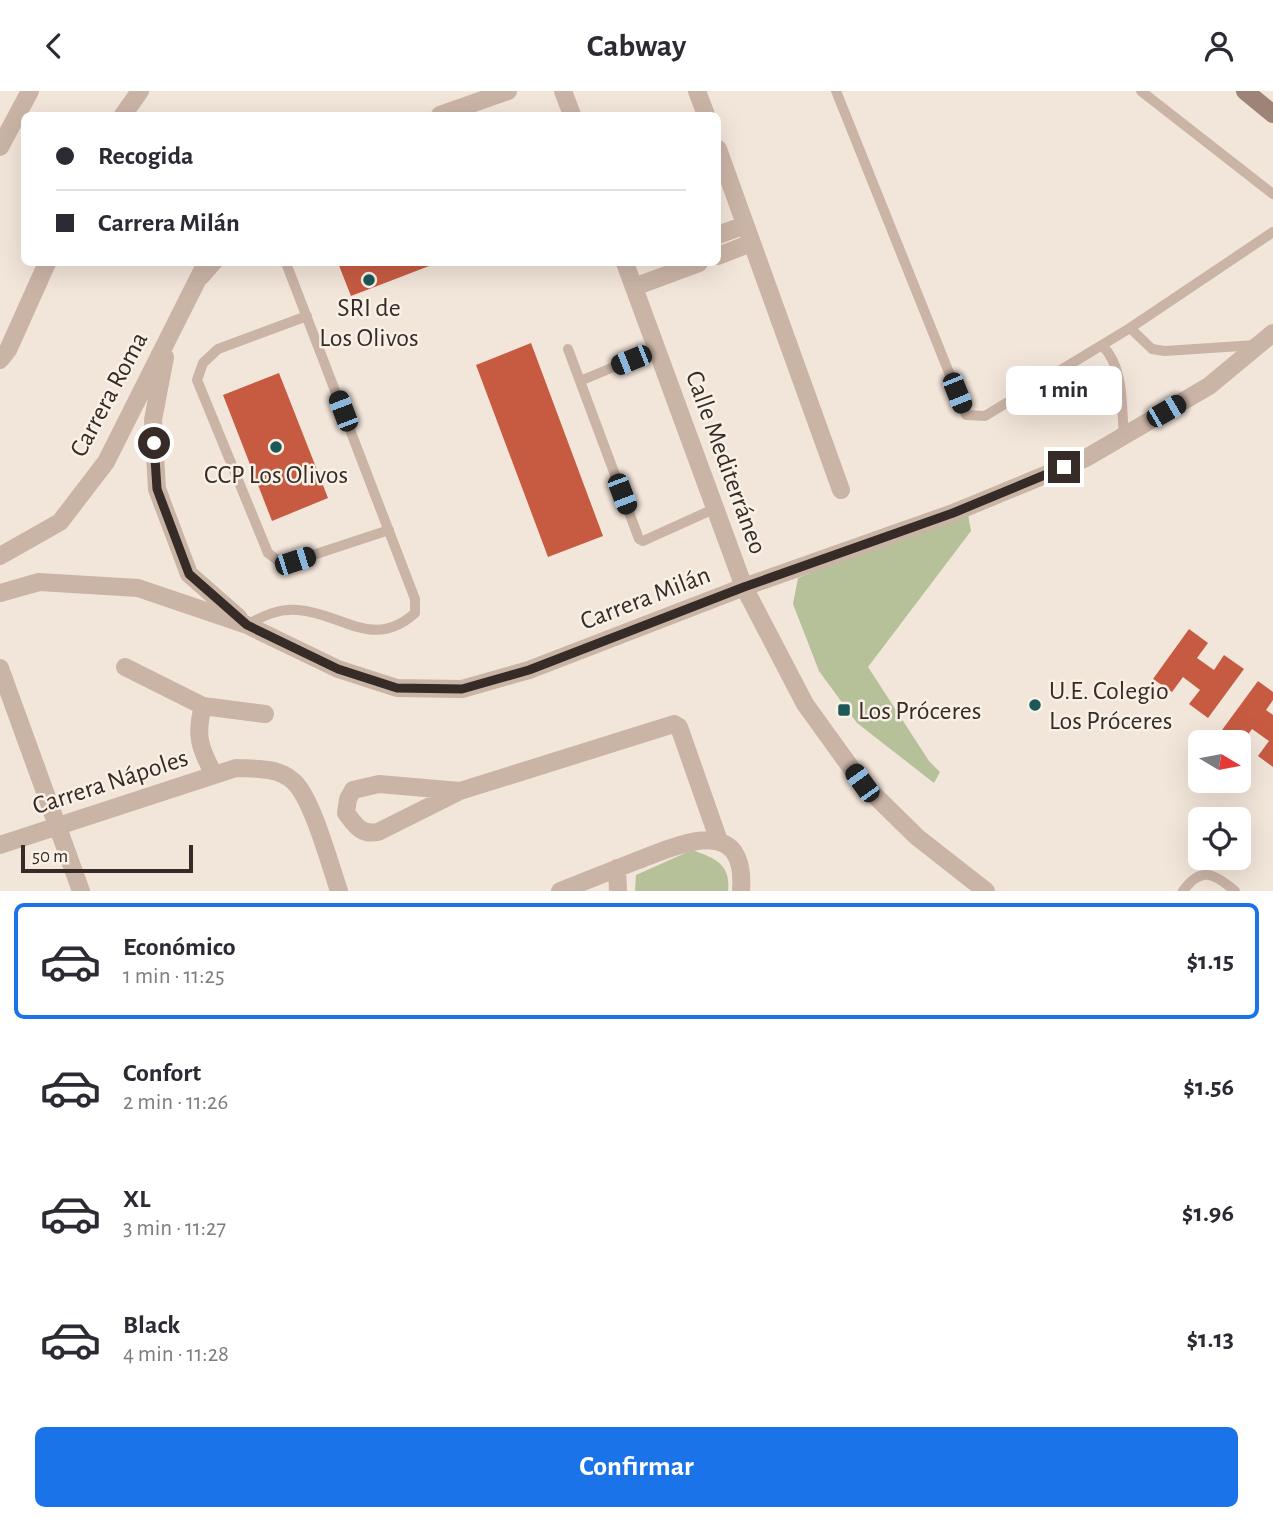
<!DOCTYPE html>
<html lang="es">
<meta charset="utf-8">
<style>
body{margin:0;font-family:"Alegreya Sans",sans-serif;background:#f7f7f7;color:#2b2b33;height:100vh;display:flex;flex-direction:column;font-size:26px;white-space:nowrap}
*{box-sizing:border-box;margin:0}
p{font-size:23px;color:#7c7c81}
.icon{flex:none;width:38px;height:38px;fill:none;stroke:currentColor;stroke-width:2;stroke-linecap:round;stroke-linejoin:round}
.map{position:relative;height:800px;overflow:hidden}
.panel{display:flex;flex-direction:column;background:#fff;flex:1}
.panel>*{flex:none}
.top-card{position:absolute;left:21px;top:21px;width:700px;height:154px;border-radius:10px;box-shadow:0 7px 28px #0002;display:grid;align-content:center;height:154px;padding:0 35px;background:#fff}
.needle{width:46px;rotate:100deg}
.buttons{position:absolute;left:1188px;top:639px;display:grid;gap:14px}
.buttons a{display:grid;place-items:center;width:63px;height:63px;border-radius:10px;background:#fff;box-shadow:0 7px 28px #0002;font-size:35px}
.scale{position:absolute;left:21px;bottom:18px;width:172px;box-sizing:border-box;padding-left:7px;border:4px solid #362b27;border-top:0;font-size:19px;line-height:24px;white-space:nowrap;color:#362b27;-webkit-text-stroke:5px #f9f0e6;paint-order:stroke}
.end{position:absolute;width:32px;height:32px;margin:-16px;border:9px solid #362b27;background:#fff;box-shadow:0 0 0 4px #fff}
.from{border-radius:50%}
.bubble{position:absolute;height:49px;border-radius:10px;background:#fff;box-shadow:0 7px 28px #0002;font-size:23px;font-weight:600;line-height:49px;text-align:center}
.car{position:absolute;width:21px;height:42px;margin:-21px -10px;border-radius:9px;box-shadow:0 0 5px 2px #0007;background:linear-gradient(#222 24%,#8ab4d8 0 40%,#222 0 76%,#8ab4d8 0 86%,#222 0)}
.top-card b{display:flex;align-items:center;gap:24px;height:66px;font-size:26px}
.top-card b+b{border-top:2px solid #e1e1e2}
.top-card i{width:18px;height:18px;background:#2b2b33}
ul{padding:12px 0 0;list-style:none}
li{display:flex;align-items:center;gap:21px;height:116px;margin:0 14px 10px;padding:0 21px;border:4px solid transparent;border-radius:10px}
li div{flex:1}
li b{display:block;font-size:26px}
li em{font-style:normal;font-weight:600}
li.on{border-color:#1a73e8}
li>.icon{width:63px;height:63px;stroke-width:1.5}
.button{display:flex;gap:14px;margin-top:auto;padding:14px 35px}
.button a{flex:1;height:80px;border-radius:10px;background:#1a73e8;color:#fff;font-size:28px;font-weight:600;line-height:80px;text-align:center}
header{display:flex;justify-content:space-between;align-items:center;height:91px;padding:0 35px;background:#fff;font-size:32px;font-weight:600}
.map>svg:first-child{display:block}
.green{fill:#b6c19a}
.building{fill:#c75b42}
.lines{fill:none;stroke-linecap:round;stroke-linejoin:round}
.service{stroke:#cab4a6;stroke-width:10}
.minor{stroke:#cab4a6;stroke-width:18}
.tertiary{stroke:#cab4a6;stroke-width:18}
.secondary{stroke:#9e8377;stroke-width:18}
.route{stroke:#362b27;stroke-width:9}
.poi-dot{fill:#1c5858;stroke:#f9f0e6;stroke-width:2.5}
.labels{text-anchor:middle;stroke-width:5;stroke-linejoin:round;paint-order:stroke}
.poi-label{font-size:26px;fill:#362b27;stroke:#f9f0e6}
.street-label{font-size:26px;fill:#362b27;stroke:#f9f0e6}
</style>
<header><svg class="icon" aria-label="back" viewBox="0 0 24 24"><path d="M15 5l-7 7 7 7"/></svg>Cabway<svg class="icon" aria-label="person" viewBox="0 0 24 24"><circle cx="12" cy="8" r="4"/><path d="M4 21q1-7 8-7t8 7"/></svg></header>
<div class="map">
<svg width="1273" height="800" viewBox="0 0 1273 800">
<rect width="100%" height="100%" fill="#f2e5da"/>
<path class="green" d="M967,418l4,22 -103,136 61,94 11,11 -6,11 -77,-60 -38,-52 -26,-67 5,-26z
M692,759c23,8 39,14 36,41h-93l1,-16z"/>
<path class="building" d="M338,172h99l-86,33z
M531,252l72,193 -55,21 -72,-192z
M279,282l49,125 -56,23 -49,-126z
M1189,538l19,14 -11,15 17,12 10,-15 20,14 -36,49 -19,-14 11,-14 -17,-13 -11,15 -19,-13z
M1258,590l15,11v8l-7,10 7,5v52l-15,-11 11,-15 -17,-12 -11,15 -19,-14z"/>
<g class="lines">
<path class="service" d="M836,0l130,324 19,1 145,-88 143,-96
M1141,0l132,103
M204,188l14,-16
M307,225l-89,33 -15,14 -6,17 71,173 13,10 14,-2 94,-31
M1130,237l22,21 13,2 91,-6
M1102,254c23,24 19,59 22,91
M568,258l71,190 4,2 73,-33
M580,290l77,-32
M247,534c16,-9 32,-17 51,-15 44,3 75,41 117,3v-14l-129,-336
M1183,800c18,-25 31,-18 52,0"/>
<path class="minor" d="M563,0l9,24
M697,0l9,24
M123,24l17,-24
M0,56l30,-56
M718,58l123,341
M718,144l27,-10
M718,165l33,-13
M625,172l119,324 61,117 57,79 55,54 69,54
M634,196l65,-24
M0,269l8,-10 39,-87
M125,576l78,39 62,8
M0,577l81,223
M203,615c-8,30 -3,42 11,69
M460,700l-81,-7 -26,6 -5,9 -2,14c10,13 15,22 32,19l82,-41 214,-67 5,3 40,114
M0,754l236,-77c19,1 42,-1 57,13 19,16 37,84 46,110
M617,777l1,23
M560,800c25,-10 51,-20 76,-30 42,-16 111,-49 105,30"/>
<path class="tertiary" d="M440,24l68,-24
M165,266l-12,63 4,69 32,85 50,44
M0,465l60,-34 46,-60 100,-199
M0,502l39,-11 99,6 109,37 91,44 59,19 65,1 67,-19 215,-83 209,-74 133,-55 123,-72 64,-53"/>
<path class="secondary" d="M1245,0l28,23"/>
</g>
<g class="lines">
<path class="route" d="M154,352l3,46 32,85 58,51 91,44 59,19 65,1 67,-19 215,-83 209,-74 111,-46"/>
</g>
<g class="poi-dot">
<circle cx="369" cy="189" r="7"/>
<circle cx="276" cy="356" r="7"/>
<circle cx="1035" cy="614" r="7"/>
<rect x="837" y="612" width="14" height="14" rx="3.5"/>
</g>
<g class="labels">
<g class="poi-label">
<text x="369" y="225">SRI de<tspan x="369" dy="30">Los Olivos</tspan></text>
<text x="276" y="392">CCP Los Olivos</text>
<text x="1049" y="608" text-anchor="start">U.E. Colegio<tspan x="1049" dy="30">Los Próceres</tspan></text>
<text x="858" y="628" text-anchor="start">Los Próceres</text>
</g>
<g class="street-label">
<text transform="translate(108 303) rotate(-62)" y="9">Carrera Roma</text>
<text transform="translate(727 371) rotate(70)" y="9">Calle Mediterráneo</text>
<text transform="translate(645 506) rotate(-21)" y="9">Carrera Milán</text>
<text transform="translate(110 690) rotate(-18)" y="9">Carrera Nápoles</text>
</g>
</g>
</svg>
<div class="buttons">
<a><svg class="needle" viewBox="-14 -14 28 28"><path d="M0-13l5 13h-10z" fill="#e53935"/><path d="M0 13l5-13h-10z" fill="#7c7c81"/></svg></a>
<a><svg class="icon" aria-label="locate" viewBox="0 0 24 24"><circle cx="12" cy="12" r="6"/><path d="M12 2v4M12 18v4M2 12h4M18 12h4"/></svg></a>
</div>
<div class="scale">50 m</div>
<i class="end from" style="left:154px;top:352px"></i>
<i class="end" style="left:1064px;top:376px"></i>
<div class="bubble" style="left:1006px;top:275px;width:116px">1 min</div>
<i class="car" style="left:631px;top:269px;rotate:248deg"></i>
<i class="car" style="left:957px;top:302px;rotate:158deg"></i>
<i class="car" style="left:343px;top:320px;rotate:339deg"></i>
<i class="car" style="left:1166px;top:320px;rotate:60deg"></i>
<i class="car" style="left:622px;top:403px;rotate:159deg"></i>
<i class="car" style="left:295px;top:470px;rotate:72deg"></i>
<i class="car" style="left:862px;top:692px;rotate:324deg"></i>
<div class="top-card">
<b><i class="from"></i>Recogida</b>
<b><i></i>Carrera Milán</b>
</div>
</div>
<section class="panel">
<ul>
<li class="on"><svg class="icon" aria-label="car" viewBox="0 0 24 24"><path d="M5 17H2v-5l4-1 3-4h7l3 4 3 1v5h-3M9 17h6M6 11h13"/><circle cx="7" cy="17" r="2"/><circle cx="17" cy="17" r="2"/></svg><div><b>Económico</b><p>1 min · 11:25</p></div><em>$1.15</em></li>
<li><svg class="icon" aria-label="car" viewBox="0 0 24 24"><path d="M5 17H2v-5l4-1 3-4h7l3 4 3 1v5h-3M9 17h6M6 11h13"/><circle cx="7" cy="17" r="2"/><circle cx="17" cy="17" r="2"/></svg><div><b>Confort</b><p>2 min · 11:26</p></div><em>$1.56</em></li>
<li><svg class="icon" aria-label="car" viewBox="0 0 24 24"><path d="M5 17H2v-5l4-1 3-4h7l3 4 3 1v5h-3M9 17h6M6 11h13"/><circle cx="7" cy="17" r="2"/><circle cx="17" cy="17" r="2"/></svg><div><b>XL</b><p>3 min · 11:27</p></div><em>$1.96</em></li>
<li><svg class="icon" aria-label="car" viewBox="0 0 24 24"><path d="M5 17H2v-5l4-1 3-4h7l3 4 3 1v5h-3M9 17h6M6 11h13"/><circle cx="7" cy="17" r="2"/><circle cx="17" cy="17" r="2"/></svg><div><b>Black</b><p>4 min · 11:28</p></div><em>$1.13</em></li>
</ul>
<div class="button"><a>Confirmar</a></div>
</section>
